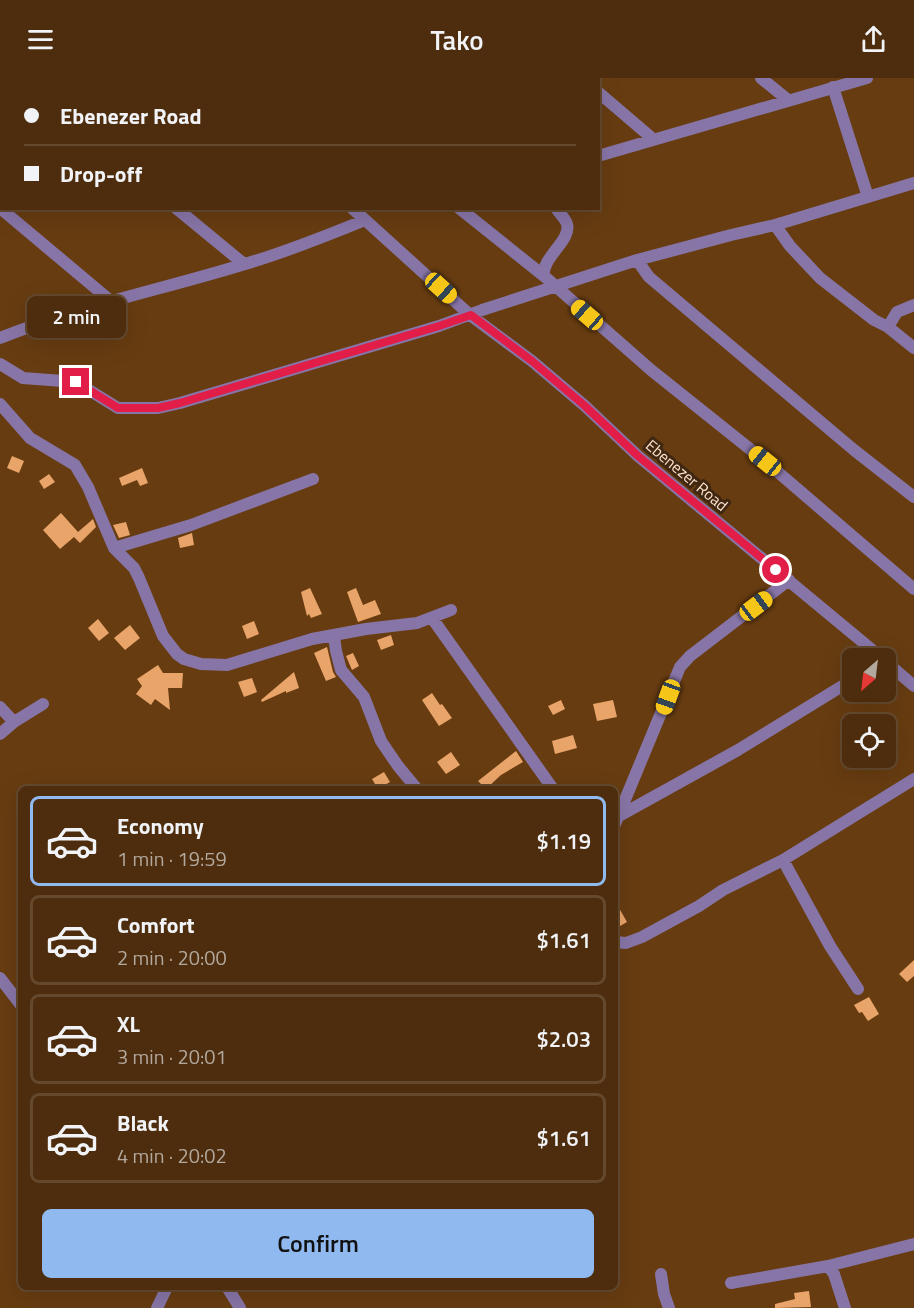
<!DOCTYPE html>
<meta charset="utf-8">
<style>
body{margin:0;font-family:"Titillium Web",sans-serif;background:#543516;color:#f1f3f6;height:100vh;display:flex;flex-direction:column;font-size:22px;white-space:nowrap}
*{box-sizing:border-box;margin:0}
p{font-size:20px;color:#b3a89d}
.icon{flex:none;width:33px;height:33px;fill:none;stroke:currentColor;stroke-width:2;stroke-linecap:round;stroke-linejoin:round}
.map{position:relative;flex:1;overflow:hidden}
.details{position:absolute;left:18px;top:708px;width:600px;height:504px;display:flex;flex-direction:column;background:#4d2d0d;border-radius:9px;box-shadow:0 6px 24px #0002,0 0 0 2px #64492e}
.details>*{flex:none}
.top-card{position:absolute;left:0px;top:0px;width:600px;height:132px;box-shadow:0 6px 24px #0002,0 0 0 2px #64492e;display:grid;align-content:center;height:132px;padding:0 24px;background:#4d2d0d}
.needle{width:39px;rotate:208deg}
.controls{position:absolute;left:842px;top:570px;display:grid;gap:12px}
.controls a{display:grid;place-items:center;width:54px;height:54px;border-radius:9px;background:#4d2d0d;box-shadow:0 6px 24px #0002,0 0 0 2px #64492e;font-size:30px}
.end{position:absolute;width:27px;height:27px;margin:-14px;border:8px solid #e11d48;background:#fff;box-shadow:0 0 0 3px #fff}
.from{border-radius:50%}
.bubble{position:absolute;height:42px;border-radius:9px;background:#4d2d0d;box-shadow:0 6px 24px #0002,0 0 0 2px #64492e;font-size:20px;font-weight:600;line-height:42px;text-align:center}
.car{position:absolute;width:18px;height:36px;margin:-18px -9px;border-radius:8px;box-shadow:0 0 4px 2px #0007;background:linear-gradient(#f5c518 24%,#345 0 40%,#f5c518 0 76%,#345 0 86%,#f5c518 0)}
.top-card b{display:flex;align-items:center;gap:21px;height:57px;font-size:22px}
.top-card b+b{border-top:2px solid #64492e}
.top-card i{width:15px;height:15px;background:#f1f3f6}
ul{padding:10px 0 0;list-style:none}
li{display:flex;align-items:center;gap:18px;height:90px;margin:0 12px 9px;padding:0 12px;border:3px solid #64492e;border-radius:9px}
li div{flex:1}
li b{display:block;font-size:22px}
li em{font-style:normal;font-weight:600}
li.selected{border-color:#90b9f0}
li>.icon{width:54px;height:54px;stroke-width:1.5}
.cta{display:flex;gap:12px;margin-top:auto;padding:12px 24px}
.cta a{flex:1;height:69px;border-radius:9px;background:#90b9f0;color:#111;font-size:24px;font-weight:600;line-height:69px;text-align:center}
header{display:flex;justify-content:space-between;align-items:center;height:78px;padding:0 24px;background:#4d2d0d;font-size:27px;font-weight:600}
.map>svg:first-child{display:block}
.building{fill:#e9a469}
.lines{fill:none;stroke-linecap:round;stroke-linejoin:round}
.street{stroke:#8775a7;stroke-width:12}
.route{stroke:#e11d48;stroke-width:8}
.labels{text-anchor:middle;stroke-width:6;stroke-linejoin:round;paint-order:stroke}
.street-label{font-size:16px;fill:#fbe1cc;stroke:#402711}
</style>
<header><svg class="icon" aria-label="menu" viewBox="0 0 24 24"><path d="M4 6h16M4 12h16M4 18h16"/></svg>Tako<svg class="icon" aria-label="share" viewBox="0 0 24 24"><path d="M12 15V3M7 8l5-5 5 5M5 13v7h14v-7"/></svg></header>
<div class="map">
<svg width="914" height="1230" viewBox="0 0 914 1230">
<rect width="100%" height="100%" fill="#673c11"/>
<path class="building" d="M12,378l12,5 -5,12 -12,-5z
M142,390l6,15 -8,3 -3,-6 -15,6 -3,-8z
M49,396l6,8 -11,7 -5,-8z
M61,435l17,19 15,-13 3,8 -16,16 -6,-6 -14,12 -17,-19z
M126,444l4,13 -11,3 -6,-13z
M192,455l2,12 -14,3 -2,-10z
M310,510l12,26 -11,4 -2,-4 -2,2 -6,-24z
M356,510l7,17 12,-5 6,14 -23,8 -11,-30z
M98,541l11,14 -10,8 -11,-13z
M254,543l5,13 -12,5 -5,-13z
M130,547l10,13 -15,12 -11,-12z
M391,557l3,10 -13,5 -4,-10z
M327,569l6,25 3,5 -10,4 -12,-28z
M353,575l6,13 -7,4 -6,-14z
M158,587l5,8h20l-1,15h-14l2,22 -15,-11 -4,6 -15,-11 6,-8 -5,-7z
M294,594l5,16 -13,5v-2l-24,11 -1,-2z
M252,600l5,14 -13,5 -6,-15z
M432,615l8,12 2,-1 10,14 -13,8 -17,-26z
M561,622l4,9 -12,6 -5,-9z
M613,622l4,17 -20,4 -4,-17z
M573,657l4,13 -22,6 -3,-13z
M516,673l7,11 -22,13 -15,14 -8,-8z
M451,674l9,13 -14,9 -9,-12z
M384,694l6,10 -12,7 -6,-10z
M615,823l12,21 -12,7z
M914,882v16l-7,6 -8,-8z
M869,919l10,17 -11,7 -6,-9 -3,1 -5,-8z
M809,1213l2,16 -36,1v-4l20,-5 -1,-6z"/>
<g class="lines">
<path class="street" d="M28,0l2,2
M196,0l2,2
M303,0l1,2
M410,0l2,2
M583,0l2,2
M761,0l27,22
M0,8l2,-1
M833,9l35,110
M598,14l55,47
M598,78l269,-78
M0,130l112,94
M176,130l68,56
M352,130l118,107 62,46 53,45 53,50 244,202
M459,130l85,68 107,94 114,91 149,128
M775,147l15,21 30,32 54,42 14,7 26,21
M637,182l12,17 205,173 60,47
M544,198c-3,-18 28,-36 23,-52 -1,-5 -8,-11 -11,-16
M888,249l9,-15 17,-7
M0,260c79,-32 164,-49 245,-74 41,-12 81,-28 120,-44
M0,286l23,14 53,4 42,26h40l22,-5 259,-77 43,-16 155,-50 94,-25 44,-10 139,-42
M0,326l30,34 45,27 13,22 26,61 20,20 5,10 24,58 14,18 7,5 17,5 26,1 85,-26 54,-10 51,-6 34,-13
M114,470l77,-23 122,-46
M432,540l121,171
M334,558l2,15 5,19 23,27 17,44 17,25 19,23
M885,583l29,25
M0,629l14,15
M0,656l14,-12 29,-18
M619,738l119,-66 114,-70
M615,746l65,-157 10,-11 99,-76
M783,782l47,86 28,43
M615,864l11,1 16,-6 57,-31 24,-16 60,-30 131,-81
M0,900l21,27
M828,1188l6,8 11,34
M661,1196l3,20 5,14
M731,1205l97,-17 86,-22
M227,1209l13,21
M157,1230l10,-21"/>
</g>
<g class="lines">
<path class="route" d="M76,304l42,26h40l22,-5 259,-77 32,-11 61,46 53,45 53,50 138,114"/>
</g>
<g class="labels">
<g class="street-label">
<text transform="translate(687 397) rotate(40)" y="6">Ebenezer Road</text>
</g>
</g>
</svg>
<div class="controls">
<a><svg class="needle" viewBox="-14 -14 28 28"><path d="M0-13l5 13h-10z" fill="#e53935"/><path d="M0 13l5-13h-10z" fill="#b3a89d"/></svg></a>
<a><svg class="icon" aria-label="locate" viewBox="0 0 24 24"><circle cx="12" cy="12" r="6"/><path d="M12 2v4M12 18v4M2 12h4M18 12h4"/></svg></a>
</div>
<i class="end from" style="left:776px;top:492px"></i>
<i class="end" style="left:76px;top:304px"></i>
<div class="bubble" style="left:27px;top:218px;width:99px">2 min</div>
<i class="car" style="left:441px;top:210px;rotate:132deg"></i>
<i class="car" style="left:587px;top:237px;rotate:311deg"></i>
<i class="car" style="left:765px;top:383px;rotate:309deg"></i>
<i class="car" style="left:756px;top:528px;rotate:53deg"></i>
<i class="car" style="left:668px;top:619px;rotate:200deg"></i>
<div class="top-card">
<b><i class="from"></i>Ebenezer Road</b>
<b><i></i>Drop-off</b>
</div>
<section class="details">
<ul>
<li class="selected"><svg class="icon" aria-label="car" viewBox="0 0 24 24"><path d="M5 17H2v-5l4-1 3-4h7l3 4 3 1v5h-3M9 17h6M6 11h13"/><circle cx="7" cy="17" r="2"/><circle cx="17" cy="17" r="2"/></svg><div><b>Economy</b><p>1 min · 19:59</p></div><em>$1.19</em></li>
<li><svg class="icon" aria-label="car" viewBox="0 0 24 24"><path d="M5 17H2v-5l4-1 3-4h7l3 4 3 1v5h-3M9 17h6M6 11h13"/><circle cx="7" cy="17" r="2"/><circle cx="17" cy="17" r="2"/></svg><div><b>Comfort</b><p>2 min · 20:00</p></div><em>$1.61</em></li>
<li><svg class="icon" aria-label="car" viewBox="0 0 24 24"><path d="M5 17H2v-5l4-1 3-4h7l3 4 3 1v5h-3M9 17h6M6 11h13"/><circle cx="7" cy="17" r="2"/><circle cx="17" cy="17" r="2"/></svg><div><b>XL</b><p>3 min · 20:01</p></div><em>$2.03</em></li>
<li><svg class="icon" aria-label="car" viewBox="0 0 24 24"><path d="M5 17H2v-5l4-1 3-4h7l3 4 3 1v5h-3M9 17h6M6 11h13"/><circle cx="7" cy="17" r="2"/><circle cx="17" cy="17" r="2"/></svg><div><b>Black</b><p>4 min · 20:02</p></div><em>$1.61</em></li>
</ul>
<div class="cta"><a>Confirm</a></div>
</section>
</div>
